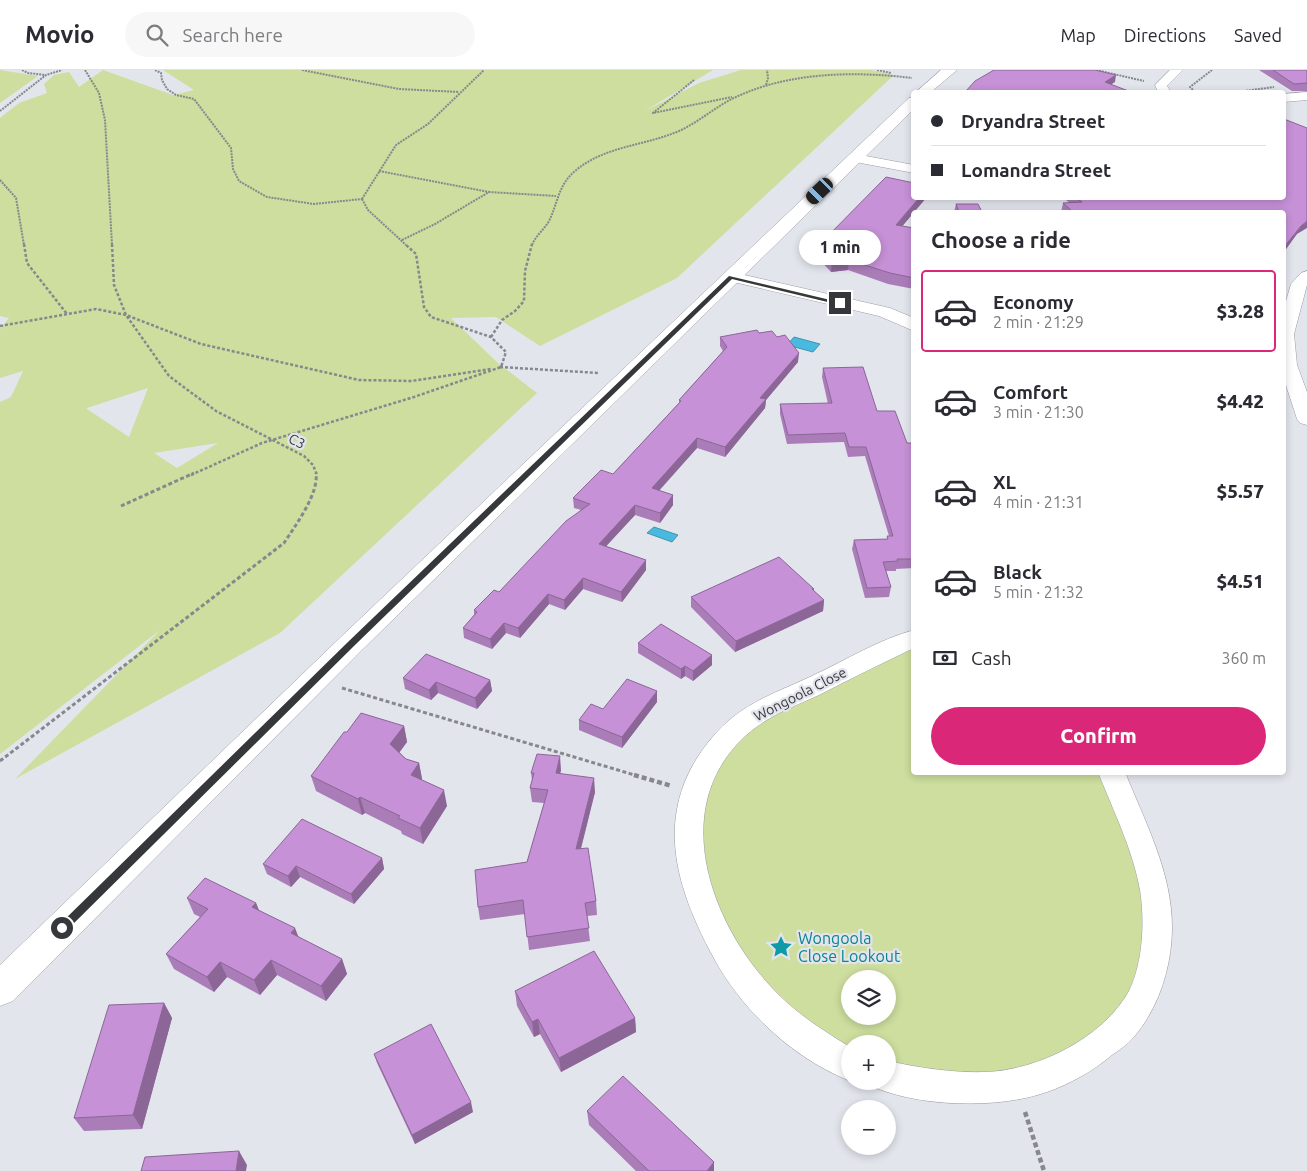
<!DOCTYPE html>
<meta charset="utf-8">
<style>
body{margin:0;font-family:Ubuntu,sans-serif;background:#f7f7f7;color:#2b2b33;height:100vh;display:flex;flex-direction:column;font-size:19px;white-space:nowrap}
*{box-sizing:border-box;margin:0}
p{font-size:16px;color:#7c7c81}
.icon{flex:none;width:28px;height:28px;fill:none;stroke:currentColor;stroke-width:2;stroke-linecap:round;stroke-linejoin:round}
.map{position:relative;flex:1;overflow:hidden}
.side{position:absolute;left:911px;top:140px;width:375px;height:565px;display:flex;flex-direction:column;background:#fff;border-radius:5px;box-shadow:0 2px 8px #0003}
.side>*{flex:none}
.guide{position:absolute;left:911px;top:20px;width:375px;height:110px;border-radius:5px;box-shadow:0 2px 8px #0003;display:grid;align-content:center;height:110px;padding:0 20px;background:#fff}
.buttons{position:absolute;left:841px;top:900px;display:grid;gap:10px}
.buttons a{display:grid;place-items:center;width:55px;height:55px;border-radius:50%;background:#fff;box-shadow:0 2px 8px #0003;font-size:25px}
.end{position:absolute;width:22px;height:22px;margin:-11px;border:6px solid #36373a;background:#fff;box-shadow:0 0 0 2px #fff}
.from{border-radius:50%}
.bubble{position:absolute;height:35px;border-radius:18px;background:#fff;box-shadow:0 2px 8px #0003;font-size:16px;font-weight:800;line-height:35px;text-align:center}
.car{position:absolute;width:15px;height:30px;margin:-15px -8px;border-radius:6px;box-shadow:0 0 4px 1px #0007;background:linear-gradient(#222 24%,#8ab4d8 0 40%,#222 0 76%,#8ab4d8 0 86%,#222 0)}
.guide b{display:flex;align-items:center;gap:18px;height:48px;font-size:19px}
.guide b+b{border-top:1px solid #e1e1e2}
.guide i{width:12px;height:12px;background:#2b2b33}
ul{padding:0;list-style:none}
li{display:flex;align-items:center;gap:15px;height:82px;margin:0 10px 8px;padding:0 10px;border:2px solid transparent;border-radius:5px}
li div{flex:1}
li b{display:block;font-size:19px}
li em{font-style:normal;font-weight:800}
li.selected{border-color:#db2777}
li>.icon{width:45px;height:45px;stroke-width:1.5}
h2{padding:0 20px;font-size:22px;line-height:60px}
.pay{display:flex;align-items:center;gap:12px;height:55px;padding:0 20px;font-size:19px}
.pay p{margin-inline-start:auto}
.action{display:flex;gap:10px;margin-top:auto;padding:10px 20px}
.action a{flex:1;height:58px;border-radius:30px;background:#db2777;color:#fff;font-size:20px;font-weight:800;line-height:58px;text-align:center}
header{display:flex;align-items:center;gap:30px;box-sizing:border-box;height:70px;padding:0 25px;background:#fff;border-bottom:1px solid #e1e1e2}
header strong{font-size:24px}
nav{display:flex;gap:28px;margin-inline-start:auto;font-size:18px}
.search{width:350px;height:45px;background:#f7f7f7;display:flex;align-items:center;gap:12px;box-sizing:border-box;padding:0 18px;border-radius:28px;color:#7c7c81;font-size:19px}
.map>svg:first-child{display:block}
.green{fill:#cdde9e;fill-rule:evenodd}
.water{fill:#49badf;stroke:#4393ae}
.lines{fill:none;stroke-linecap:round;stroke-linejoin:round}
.street-casing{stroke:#9b9da5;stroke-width:1}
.secondary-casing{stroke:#9b9da5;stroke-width:1}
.path-far3{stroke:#86888d;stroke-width:2;stroke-dasharray:2 1;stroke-linecap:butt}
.path-far2{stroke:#86888d;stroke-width:2.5;stroke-dasharray:3 2;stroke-linecap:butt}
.path-far1{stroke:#86888d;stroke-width:3;stroke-dasharray:4 2.5;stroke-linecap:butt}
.path{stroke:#86888d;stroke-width:4.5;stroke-dasharray:5 3;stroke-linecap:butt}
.street{fill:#fff;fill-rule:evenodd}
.secondary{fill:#fff;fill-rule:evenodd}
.wall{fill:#aa7db9}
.shaded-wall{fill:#8b6696}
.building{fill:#c691d7;stroke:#8b6696}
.route{fill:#36373a}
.labels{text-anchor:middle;stroke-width:4.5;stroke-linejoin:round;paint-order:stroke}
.street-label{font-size:14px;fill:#36373a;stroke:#e3e5ed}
.near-culture-label{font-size:16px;fill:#0d838f;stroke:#e3e5ed;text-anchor:start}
</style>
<header>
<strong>Movio</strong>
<div class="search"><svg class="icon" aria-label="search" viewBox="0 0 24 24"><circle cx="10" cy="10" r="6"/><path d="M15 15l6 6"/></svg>Search here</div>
<nav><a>Map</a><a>Directions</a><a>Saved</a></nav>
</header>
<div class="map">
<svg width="1307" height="1101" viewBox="0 0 1307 1101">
<rect width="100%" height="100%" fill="#e3e5ed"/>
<path class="green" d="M0,0l38,6 -38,27z
M103,0l70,25 21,-5 -31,-20h550l-70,42 56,-29 42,-13h130l23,5 -217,203 -137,68 -44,-29 -45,1 48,46 38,29 -257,240 -265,146 145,-149 -160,124v-352l11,-5 12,-26 -23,7v-49l9,-11 -9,-2v-198l19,-15 28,-10 -3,-9 10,-9 15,-3 10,15zM148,318l-19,49 -42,-28v-1zM218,373l-41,25 -23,-15z
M914,568v134l197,1 24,57 19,133 -68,93 -163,29 -35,-8v-33h-38v21l-91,-68 -70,-146 25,-97 20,-23zM850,909h38v37h-38z"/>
<path class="water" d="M794,267l26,7 -7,8 -26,-7z
M654,457l24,8 -6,7 -25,-9z"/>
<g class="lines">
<defs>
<path id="street" d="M1170,0h13l-16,16 4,6h-13l-3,-7z
M1307,22v8l-23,2v-8z
M855,84l59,11v8l-64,-12 -2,-3z
M1307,201v14l-13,49 3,31 10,27v33l-7,-2 -3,-4 -13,-40v-71l7,-24 10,-11z
M731,202l159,36 24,10v13l-35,-15 -154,-36 -2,-3 2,-3z
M914,560v18c-32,15 -64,31 -95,47 -27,12 -54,22 -76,43 -74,71 -33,184 29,250 22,24 50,42 78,59v34c-60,-24 -112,-74 -141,-132 -31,-60 -51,-123 -15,-186 10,-17 24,-34 39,-46 24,-19 54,-29 81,-42 32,-15 66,-36 100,-45z
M1098,702h27c20,50 47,100 47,155 0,39 -13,81 -39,111 -6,7 -14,12 -21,17 -19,16 -42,29 -65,37 -48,17 -124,15 -171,-4l-3,-7h15v-20c32,7 65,12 98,11 52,-2 117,-34 143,-81 14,-28 16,-70 11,-101 -7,-40 -27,-80 -42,-118z"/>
<path id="secondary" d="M941,0h16l-26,22h-15z
M914,27v12l-552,541 -349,351 -13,5v-41l342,-329 567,-538z"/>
</defs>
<use href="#street" class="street-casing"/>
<use href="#secondary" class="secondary-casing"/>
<path class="path-far3" d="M22,0l6,3 17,2
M85,0l14,23 6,27 7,125
M155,0l6,3 1,7 5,9 9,6 18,4 37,49 2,21 6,12 28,16 47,7 48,-5
M302,0l97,19 60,3
M877,0l14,3
M1096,0l48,11
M694,10l-41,33 79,-16
M766,15l2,-7 -1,-8
M1195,22l-5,-5 22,-17
M1237,22l37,-5
M0,41l46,-36 16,-5
M379,101l110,21
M0,110l16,18 8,47
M362,129l34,-54 32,-21 56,-54
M362,129l6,11 38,35
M402,170l33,-16 54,-32 67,4
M532,175c4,-10 12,-15 17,-24 9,-18 9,-36 26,-50 28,-24 66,-25 99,-38 22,-8 40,-26 62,-36 53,-25 119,-26 176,-19"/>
<path class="path-far2" d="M24,174l3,19 40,51
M112,174l2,41 12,30 43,61 47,35 88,45 9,9 4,10
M0,256l96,-17 30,6 75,29 158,36 52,1 80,-12
M491,267l11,-17 13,-9 9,-10 1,-30 7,-27
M500,297l99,6
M191,405l71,-32 152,-46 87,-30 5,-15 -15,-15 -60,-20 -7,-10 -8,-53 -11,-10"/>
<path class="path-far1" d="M121,436l73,-33
M342,618l296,88
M0,691l284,-218c11,-17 35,-49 32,-70"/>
<path class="path" d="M634,705l38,11
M1025,1042l19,59"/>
<use href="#street" class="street"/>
<use href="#secondary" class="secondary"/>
</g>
<path class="wall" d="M1259,0h48v21h-15z
M914,128h12l-24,28 12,2v61l-26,-5 -40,-14 -17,2 -14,-15 1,-11z
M1063,128h221l13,36 -13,-22h-223l2,-9h7z
M956,134l26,8h-28z
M759,263l39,29 -32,38 -1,8 -40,49 -28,-9 -38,43 14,4v10l-13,18 -25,-8 -29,31 40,14v10l-24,32 -39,-13 -18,21 -16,-6 -29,34 -14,-5 -14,16 -28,-11 -1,-10 11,-13v-5l25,-18 82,-82 -7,-2 -1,-10 40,-24 66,-71v-3l44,-49 -3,-5v-9z
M823,298l54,43 30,32h7v125l-18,1v2h-10l5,16 -2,10 -24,1 -13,-49 2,-9 33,-1v-3h2l-24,-80 -17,1 -4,-15 -57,2 -7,-30v-10h48l-6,-27z
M814,519v2l10,9 -1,11 -88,41 -44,-45v-10z
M638,573l74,12v10l-19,16 -8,-5 -4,3 -43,-26z
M403,608l87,2 2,11 -15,18 -39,-16 -7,7 -26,-11z
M657,632l-35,46 -43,-18v-10l24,-11z
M404,656l3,16 -8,10 7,7 13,4 3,16v1l25,26 -24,38 -21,-10 -1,-3 -36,-18 -3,2 -46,-24 -5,-15 36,-44z
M561,700l-1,3 35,19 -14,57 15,52 1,14 -10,1 3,25 -61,9 -4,-36 -45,6 -2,-13 49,-45 17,-59 -12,-1 -2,-14 2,-8 -1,-7z
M382,788l2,11 -30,35 -54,-27 -9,10 -24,-13 -4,-10z
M187,828l69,5 3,7 39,27 44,22 5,15 -21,27 -49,-26 -17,20 -33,-18 -13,15 -40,-23 -8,-15 34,-37 -6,-3z
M515,921l120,27 1,14 -75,40 -21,-38 -6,3 -17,-31z
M164,933l8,15 -30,111 -58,2 -10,-13z
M374,984l99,58 -58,32 -38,-81z
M587,1041l127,51v9h-78l-47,-46z"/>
<path class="shaded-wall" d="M1116,5l-1,7 -11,7 1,-7z
M919,128h7l-31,37 1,-10z
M1307,151v7l-10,6 -13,18v-5l17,-21z
M849,190l-1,10 -17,2 1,-10z
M799,283l-1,9 -32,38 -1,8 -40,49v-10l35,-49z
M697,368v10l-45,50v-10z
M673,425v10l-13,18v-10z
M635,435v10l-36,39v-10z
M646,490v10l-24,32 -1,-10z
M583,508v11l-18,21 -1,-10z
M548,524l1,10 -29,34 -2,-10z
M824,530l-1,11 -88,41 1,-11z
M504,553l2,10 -14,16 -2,-10z
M712,585v10l-19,16v-10z
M685,596v10l-4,3v-10z
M490,610l2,11 -15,18 -2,-11z
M436,612l2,11 -7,7 -2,-10z
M657,621v11l-35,46v-11z
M404,656l3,16 -13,18 -4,-16z
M560,686l1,14 -4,17 -1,-14z
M419,693l3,16 -8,12 -3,-16z
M594,708l1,14 -18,71 -1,-14z
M444,720l3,16 -24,38 -3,-16z
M360,727l5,16 -3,2 -4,-16z
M382,788l2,11 -30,35 -3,-10z
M296,796l4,11 -9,10 -3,-11z
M256,833l6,16 -10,-12z
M295,858l6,15 -10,-10z
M342,889l5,15 -21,27 -5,-15z
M271,890l6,15 -17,20 -6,-15z
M220,892l7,15 -13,15 -7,-15z
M164,933l8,15 -30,111 -9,-14z
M635,948l1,14 -75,40 -2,-14z
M538,949l2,15 -6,3 -2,-15z
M471,1032l2,10 -58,32 -3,-9z
M239,1081l8,14 -1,6h-10z
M714,1092v9h-7z"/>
<path class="building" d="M994,0h101l21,5 -11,7 26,10h-166l10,-11z
M1273,0h34v13l-13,1z
M1284,49l23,9v93l-6,5 -17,21v-35h-211l-10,-9 19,-1 -6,-4h208z
M886,107l28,6v15h5l-23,27 18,3v50l-24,-5 -41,-13 -17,2 -14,-16z
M956,134h22l4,8h-23z
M757,260l2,3 13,-2 5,6 8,-2 14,18 -39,45 6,1 -41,48 -28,-9 -45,50 21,7 -13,18 -25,-8 -36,39 47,16 -25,32 -38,-14 -19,22 -16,-6 -30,34 -14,-5 -14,16 -27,-11 14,-16 -3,-2 20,-20 5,2 67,-71 24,-17 -17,-6 28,-28 12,4 68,-73 -2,-1 48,-53 -7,-10z
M863,297l14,44h18l12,32h7v28h-1l1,3v85h-17l1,2 -15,1 8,25 -24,1 -13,-48 34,-1 -1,-3h6l-27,-89h-17l-4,-14 -57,2 -8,-31 52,-1 -9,-35z
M779,487l35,32h-2l12,11 -88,41 -45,-44z
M661,554l51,31 -19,16 -8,-5 -4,3 -43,-26z
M426,584l64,26 -15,18 -39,-16 -7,8 -26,-12z
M627,609l30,12 -35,46 -43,-17 12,-16 12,5z
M361,643l43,13 -14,18 16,15 13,4 -8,12 33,15 -24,38 -22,-10 2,-2 -40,-19 -2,2 -47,-23 33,-44h3z
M537,684l23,2 -4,17 38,5 -18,71 12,-1 8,53 -11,2 4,25 -62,9 -4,-37 -45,7 -3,-37 52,-8 21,-72 -18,-2 4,-15h-3z
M302,749l80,39 -31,36 -55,-28 -8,10 -25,-12z
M205,808l51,25 -4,4 43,21 -4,5 51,26 -21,27 -50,-26 -17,20 -34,-18 -13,15 -41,-23 42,-45 -21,-11z
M594,881l41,67 -76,40 -21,-39 -6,3 -17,-31z
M164,933l-31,112 -59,3 35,-113z
M431,954l40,78 -59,33 -38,-81z
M623,1006l91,86 -7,9h-58l-62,-60z
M239,1081l-3,20h-95l4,-14z"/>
<path class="route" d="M729,206l114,27 -3,2 -108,-26 -377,366 -289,286h-7l-2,-3 2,-3 290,-284z"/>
<defs>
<symbol id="sight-bare" viewBox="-9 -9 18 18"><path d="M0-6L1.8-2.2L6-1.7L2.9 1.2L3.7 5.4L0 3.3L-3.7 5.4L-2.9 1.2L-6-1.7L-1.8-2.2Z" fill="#0f9aa8" stroke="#e3e5ed" stroke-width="2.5" paint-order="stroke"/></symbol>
</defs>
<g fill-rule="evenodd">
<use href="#sight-bare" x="765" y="861" width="32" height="32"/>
</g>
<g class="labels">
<g class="street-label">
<text transform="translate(297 371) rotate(29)" y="5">C3</text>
<text transform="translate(800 624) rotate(-27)" y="5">Wongoola Close</text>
</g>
<g class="near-culture-label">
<text x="798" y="874">Wongoola<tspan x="798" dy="18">Close Lookout</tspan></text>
</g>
</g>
</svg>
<div class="buttons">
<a><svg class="icon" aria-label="layers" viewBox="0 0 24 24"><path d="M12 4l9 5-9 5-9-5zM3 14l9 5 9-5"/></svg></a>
<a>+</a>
<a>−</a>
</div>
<i class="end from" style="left:62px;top:858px"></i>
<i class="end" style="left:840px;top:233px"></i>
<div class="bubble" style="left:799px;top:160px;width:82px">1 min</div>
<i class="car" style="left:820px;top:121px;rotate:226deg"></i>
<div class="guide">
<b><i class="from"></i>Dryandra Street</b>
<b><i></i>Lomandra Street</b>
</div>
<section class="side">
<h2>Choose a ride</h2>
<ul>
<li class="selected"><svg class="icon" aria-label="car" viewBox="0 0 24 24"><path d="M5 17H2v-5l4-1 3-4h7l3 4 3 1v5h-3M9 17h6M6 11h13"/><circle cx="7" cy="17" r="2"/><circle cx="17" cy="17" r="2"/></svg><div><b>Economy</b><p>2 min · 21:29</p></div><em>$3.28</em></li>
<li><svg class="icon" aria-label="car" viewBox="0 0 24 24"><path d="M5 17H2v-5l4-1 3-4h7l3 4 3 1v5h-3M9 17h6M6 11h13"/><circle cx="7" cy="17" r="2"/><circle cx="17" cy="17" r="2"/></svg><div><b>Comfort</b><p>3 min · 21:30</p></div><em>$4.42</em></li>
<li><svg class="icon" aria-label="car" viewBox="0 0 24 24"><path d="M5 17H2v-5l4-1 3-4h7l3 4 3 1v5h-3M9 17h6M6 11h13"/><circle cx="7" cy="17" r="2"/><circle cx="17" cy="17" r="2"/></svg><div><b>XL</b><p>4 min · 21:31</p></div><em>$5.57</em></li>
<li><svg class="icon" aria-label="car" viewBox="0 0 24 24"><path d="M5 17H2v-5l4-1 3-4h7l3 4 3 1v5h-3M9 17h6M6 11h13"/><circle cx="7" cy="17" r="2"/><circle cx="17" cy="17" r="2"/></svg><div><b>Black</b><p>5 min · 21:32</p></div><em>$4.51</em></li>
</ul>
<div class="pay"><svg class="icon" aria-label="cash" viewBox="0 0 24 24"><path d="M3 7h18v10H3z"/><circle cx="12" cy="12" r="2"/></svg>Cash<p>360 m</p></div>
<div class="action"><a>Confirm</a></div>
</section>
</div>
